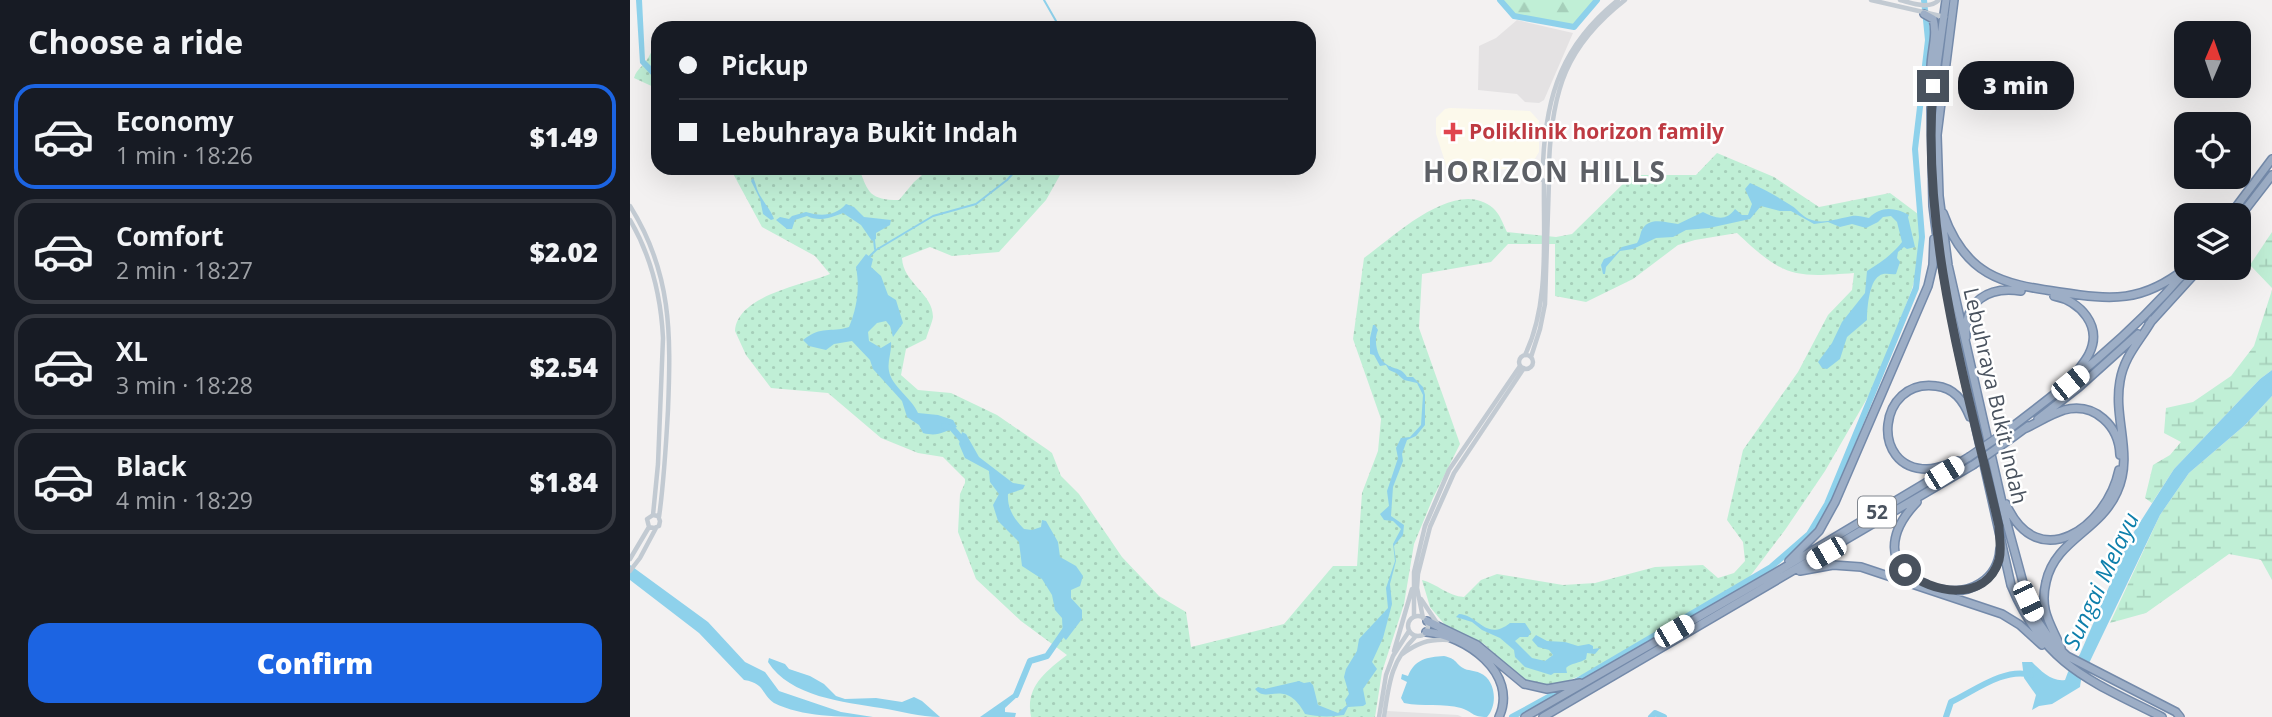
<!DOCTYPE html>
<meta charset="utf-8">
<style>
body{margin:0;font-family:"Open Sans",sans-serif;background:#242831;color:#f1f3f6;height:100vh;display:flex;flex-direction:column;font-size:26px;white-space:nowrap}
*{box-sizing:border-box;margin:0}
p{font-size:23px;color:#9ea1a6}
.icon{flex:none;width:38px;height:38px;fill:none;stroke:currentColor;stroke-width:2;stroke-linecap:round;stroke-linejoin:round}
.map{position:relative;flex:1;overflow:hidden}
.details{display:flex;flex-direction:column;background:#171b24;width:630px}
.details>*{flex:none}
.guide{position:absolute;left:21px;top:21px;width:665px;height:154px;border-radius:21px;box-shadow:0 7px 28px #0002;display:grid;align-content:center;height:154px;padding:0 28px;background:#171b24}
.needle{width:46px;rotate:2deg}
.controls{position:absolute;left:1544px;top:21px;display:grid;gap:14px}
.controls a{display:grid;place-items:center;width:77px;height:77px;border-radius:14px;background:#171b24;box-shadow:0 7px 28px #0002;font-size:35px}
.end{position:absolute;width:32px;height:32px;margin:-16px;border:9px solid #49525e;background:#fff;box-shadow:0 0 0 4px #fff}
.from{border-radius:50%}
.bubble{position:absolute;height:49px;border-radius:21px;background:#171b24;box-shadow:0 7px 28px #0002;font-size:23px;font-weight:800;line-height:49px;text-align:center}
.car{position:absolute;width:21px;height:42px;margin:-21px -10px;border-radius:9px;box-shadow:0 0 5px 2px #0007;background:linear-gradient(#fff 24%,#345 0 40%,#fff 0 76%,#345 0 86%,#fff 0)}
.guide b{display:flex;align-items:center;gap:24px;height:66px;font-size:26px}
.guide b+b{border-top:2px solid #363941}
.guide i{width:18px;height:18px;background:#f1f3f6}
ul{padding:0;list-style:none}
li{display:flex;align-items:center;gap:21px;height:105px;margin:0 14px 10px;padding:0 14px;border:4px solid #363941;border-radius:21px}
li div{flex:1}
li b{display:block;font-size:26px}
li em{font-style:normal;font-weight:800}
li.active{border-color:#1c64e2}
li>.icon{width:63px;height:63px;stroke-width:1.5}
h2{padding:0 28px;font-size:32px;line-height:84px}
.cta{display:flex;gap:14px;margin-top:auto;padding:14px 28px}
.cta a{flex:1;height:80px;border-radius:21px;background:#1c64e2;color:#fff;font-size:28px;font-weight:800;line-height:80px;text-align:center}
main{display:flex;flex:1;min-height:0}
.map>svg:first-child{display:block}
.commercial{fill:#fcf9eb}
.education{fill:#e4e2e3}
.grass{fill:url(#grass-dots)}
.forest{fill:url(#forest-firs)}
.wetland{fill:url(#wetland-marsh)}
.water{fill:#8ed1eb}
.lines{fill:none;stroke-linecap:round;stroke-linejoin:round}
.stream{stroke:#8ed1eb;stroke-width:2}
.river{stroke:#8ed1eb;stroke-width:6}
.trunk-casing{stroke:#748aaa;stroke-width:10}
.tertiary{stroke:#c2cad2;stroke-width:4.5}
.trunk{stroke:#9daec6;stroke-width:7}
.trunk-bridge-casing{stroke:#748aaa;stroke-width:10;stroke-linecap:butt}
.trunk-bridge{stroke:#9daec6;stroke-width:7}
.route{stroke:#49525e;stroke-width:9}
.health-dot{fill:#e0444e;stroke:#fff;stroke-width:2.5}
.labels{text-anchor:middle;stroke-width:5;stroke-linejoin:round;paint-order:stroke}
.shield{fill:#fff;stroke:#80868e;stroke-width:2}
.shield-label{font-size:19px;font-weight:bold;fill:#49525e}
.health-label{font-size:21px;font-weight:bold;fill:#be3a42;stroke:#fff;text-anchor:start}
.street-label{font-size:21px;fill:#49525e;stroke:#fff}
.water-label{font-size:23px;font-style:italic;fill:#0e7fab;stroke:#fff}
.district-label{font-size:28px;font-weight:bold;letter-spacing:2px;fill:#5d6066;stroke:#fff}
</style>
<main>
<section class="details">
<h2>Choose a ride</h2>
<ul>
<li class="active"><svg class="icon" aria-label="car" viewBox="0 0 24 24"><path d="M5 17H2v-5l4-1 3-4h7l3 4 3 1v5h-3M9 17h6M6 11h13"/><circle cx="7" cy="17" r="2"/><circle cx="17" cy="17" r="2"/></svg><div><b>Economy</b><p>1 min · 18:26</p></div><em>$1.49</em></li>
<li><svg class="icon" aria-label="car" viewBox="0 0 24 24"><path d="M5 17H2v-5l4-1 3-4h7l3 4 3 1v5h-3M9 17h6M6 11h13"/><circle cx="7" cy="17" r="2"/><circle cx="17" cy="17" r="2"/></svg><div><b>Comfort</b><p>2 min · 18:27</p></div><em>$2.02</em></li>
<li><svg class="icon" aria-label="car" viewBox="0 0 24 24"><path d="M5 17H2v-5l4-1 3-4h7l3 4 3 1v5h-3M9 17h6M6 11h13"/><circle cx="7" cy="17" r="2"/><circle cx="17" cy="17" r="2"/></svg><div><b>XL</b><p>3 min · 18:28</p></div><em>$2.54</em></li>
<li><svg class="icon" aria-label="car" viewBox="0 0 24 24"><path d="M5 17H2v-5l4-1 3-4h7l3 4 3 1v5h-3M9 17h6M6 11h13"/><circle cx="7" cy="17" r="2"/><circle cx="17" cy="17" r="2"/></svg><div><b>Black</b><p>4 min · 18:29</p></div><em>$1.84</em></li>
</ul>
<div class="cta"><a>Confirm</a></div>
</section>
<div class="map">
<svg width="1642" height="717" viewBox="0 0 1642 717">
<defs>
<pattern id="grass-dots" width="8" height="8" patternUnits="userSpaceOnUse" patternTransform="scale(1.75)"><rect width="8" height="8" fill="#c0efd6"/><path d="M2 2h.1M6 6h.1" fill="none" stroke="#a6cfba" stroke-width="1.8" stroke-linecap="round"/></pattern>
<pattern id="forest-firs" width="22" height="20" patternUnits="userSpaceOnUse" patternTransform="scale(1.75)"><rect width="22" height="20" fill="#c0efd6"/><path d="M5 1l3.5 6h-7zM16 11l3.5 6h-7z" fill="#a6cfba"/></pattern>
<pattern id="wetland-marsh" width="20" height="14" patternUnits="userSpaceOnUse" patternTransform="scale(1.75)"><rect width="20" height="14" fill="#c0efd6"/><path d="M1 5h8M5 5V1M11 12h8M15 12V8" fill="none" stroke="#a6cfba"/></pattern>
</defs>
<rect width="100%" height="100%" fill="#f3f1f1"/>
<path class="commercial" d="M820,108l80,3 9,10v31l-8,13 -81,12 -14,-43v-16l9,-9z"/>
<path class="education" d="M887,20l56,13 -29,67 -5,3 -14,-1 -8,-8 -39,-4 1,-44 17,-8z
M757,711l71,4 4,2h-76z"/>
<path class="grass" d="M28,42v47l-24,-11c3,-10 10,-12 14,-20 4,-6 4,-10 10,-16z
M1087,153l57,24 45,30 71,-14 28,21 3,25 -2,24 -7,26 -36,94 -51,88 -40,59 -37,49 -166,96 -20,8 -16,2 -18,-3 -11,-7 -33,-31 -39,-19 -15,-18 -8,-27c15,4 26,16 42,17l17,-17 16,-6 66,11 32,-2 60,-16 48,-2 15,13 16,-5 11,-12 -2,-19 -16,-22 16,-70 55,-78 30,-57 24,-25 2,-17c-63,5 -71,3 -117,-40l-42,7 -17,5 -45,34 -47,23 -31,-6v-52h-47l-17,18 -69,12 -3,54 41,116 -27,54 -19,46 -10,60 -22,68 -7,45h-344c-6,-30 14,-45 36,-62l-46,-34 -45,-42 -18,-47 2,-38 5,-11v-4l-22,-22 -25,-4 -37,-15 -53,-45 -57,-5 -25,-33 -11,-24c2,-36 69,-46 95,-57l-15,-18 -53,-29 -32,-59h129c9,25 11,32 40,32l15,-18 16,-14h134l-18,32 -47,52 -47,4 -22,-9 -28,11c1,25 31,35 31,59 -1,6 -5,15 -7,22l-20,10 -5,26 17,15 33,3 46,22 51,35 4,3 9,23 18,18 43,63 37,39 27,16 5,35 93,-23 49,-58h24l5,-73 16,-42 3,-32 -28,-80 11,-81c29,-21 92,-82 129,-50 7,6 10,16 14,24l49,5 16,-3 58,-57 12,-2h54z"/>
<path class="forest" d="M870,0h97l-23,27 -60,-11z"/>
<path class="wetland" d="M1642,232v56l-22,-23z
M1642,290v80l-12,9 -86,90 -22,34 -7,-5 8,-33 17,-10 11,-13 -17,-9 2,-25 27,-6 38,-26 23,-30z
M1642,396v184l-11,-20 -32,-6 -83,59 -36,10 50,-108 29,-42 56,-48z"/>
<path class="water" d="M6,0h6l3,60 13,13v6l-5,-2 -13,-14z
M123,178c2,3 3,7 4,11 4,11 14,20 17,30l-3,1 -8,-6 -3,-15 -9,-18z
M1120,183c15,6 29,15 42,23 5,3 11,11 17,13 13,6 31,-1 43,-3 5,-1 11,1 17,2 11,-12 26,-11 40,-3l-1,2 7,30 -8,2 -3,-2 -6,5 -1,6 3,4 -4,12c-5,1 -12,-2 -17,2 -10,6 -12,33 -12,44l-20,17 -7,22 -13,10 -5,-1 -4,-6 14,-19 10,-21 23,-29 2,-22c13,-8 25,-16 35,-29l-5,-20 -6,-6 -8,1 -5,5 -12,6 -14,-4 -12,3 -12,-5 -14,2 -23,-13h-11l-19,-5 -11,13 -41,9 -23,2 -13,7 -17,1 -23,11 -13,2 -14,16 -1,7h-2l-2,-9 3,-6 10,-4 8,-8 15,-4c2,-3 3,-7 4,-11 7,-17 25,-9 37,-8l25,-12c12,6 23,10 32,-3l7,6h6l4,-11 -7,-15z
M216,204l8,3 10,10 27,3 -1,5 -14,8v6l-4,2 -11,-16 -18,-12c-13,5 -24,9 -36,3l-12,4 -3,9h-5l-11,-9 4,-3 9,2 3,-3 14,-4c13,4 29,5 40,-8z
M236,254l7,5 -2,8 10,9 7,19 8,5 7,23 -10,14 -3,-11 -4,-5 -9,2 -9,9 1,9 12,7 10,-6c1,10 -4,19 -2,29 3,16 22,26 29,42l20,2 15,5 4,7c-14,5 -19,10 -34,6l-4,-8 -12,-8 -5,-16 -29,-32 -3,-9 -18,-19 -18,3 -8,6 -17,-4 -6,-6c19,-15 27,-7 46,-13 8,-19 11,-39 7,-60z
M743,325h2l3,5c-5,11 -1,30 11,36 9,4 12,2 18,11h6l10,10 2,8v30l-9,11 -9,4 -5,14 1,7 -10,26 -2,29 13,9 -1,10 -9,11 2,15 -6,23 2,20 -9,34 -11,24 5,7 -14,20 3,15 -3,2 -15,1 -4,8c-12,2 -27,2 -39,-1 -20,-37 -37,-9 -50,-25l3,-2 7,2 34,-8 5,2 6,-1 3,3 5,20 20,8 9,-8 -2,-5 4,-6 -5,-17 2,-8 11,-18 2,-12 29,-31 -2,-20 9,-27 -2,-17 8,-15 -8,-8 -9,-1 -4,-6 9,-8 -2,-15 11,-33 -2,-10 5,-10 9,-1 11,-12 2,-30 -6,-12 -13,-3 -8,-7 -7,-3 -3,-5 -6,1 -6,-11 -4,-1v-16z
M1642,370v26l-27,29 -56,48 -29,42 -79,165 -1,7 -28,17 -13,2 -7,4 4,-15 -12,-17 -2,-16h10c9,9 20,20 33,18l3,-8 12,-18 50,-116 44,-69 86,-90z
M332,432l4,2 13,23 34,26 12,2 -2,4 -15,5c-1,14 6,25 16,35l8,1 9,-3 1,-7 4,1 12,21 2,15 16,9 7,10 -3,10 -9,4v8l11,12v9l-16,21 -3,-3 -1,-19 -7,-8 -3,-15 -10,-16 -20,-13 -3,-24 -21,-21 -5,-16 6,-11 -9,-12 -1,-11 -24,-13 -6,-14z
M0,565l78,57 37,40 20,10 14,19 62,21 32,5c-33,0 -71,0 -99,-14 -13,-9 -9,-20 -30,-23l-45,-47 -69,-53z
M829,614c20,1 27,28 51,9h15l6,9 -3,5h-8l-5,4 17,17 13,3 8,-6 -4,-5 -11,-3 -6,-7 4,-5 11,6 18,1 13,4 11,-2 4,2v3l7,-1 -5,6 -8,-1 -1,6c-6,4 -15,4 -20,9l1,5h-13l-3,2 -26,-8 -10,-10 -1,-7 -14,-12 -18,-8 -10,-8 -16,-5z
M814,656c13,3 10,6 19,12 5,3 11,2 17,5 16,7 18,32 7,44 -15,0 -14,-5 -26,-9 -18,-5 -38,-1 -57,-5l-3,-5 6,-16 -6,-3 1,-5 6,2c7,-17 19,-19 36,-20z
M139,658l16,6 4,5 21,7 14,8 12,12 9,3 31,-1 26,4 12,-5 8,4 18,16c-20,0 -39,-6 -59,-9 -37,-6 -91,-11 -113,-46z
M390,689l-2,7 -13,12v4l11,1 -1,4h-35z"/>
<g class="lines">
<path class="stream" d="M414,0l12,21 1,7
M244,240l1,9
M238,258l8,-8 57,-34 43,-12 31,-24 11,-12"/>
<path class="river" d="M870,0l14,16 60,11 23,-27
M314,426l8,2 13,15
M945,682l196,-115 38,-33 18,-30 89,-216 6,-51 -7,-88 13,-109 -4,-40
M386,695l14,-34 17,-5 18,-26
M882,717l53,-29
M1021,717l4,-4 9,4
M1316,717l5,-15c23,-11 54,-35 80,-27"/>
<defs>
<path id="trunk" d="M1316,0l-15,108 2,98 4,32 22,114 52,233c34,81 78,95 151,132
M1324,0l-17,135 2,61 9,69 58,255 22,81 11,22 14,20 14,13 109,56 4,5
M1294,14l9,5c5,17 -3,35 -2,52
M1313,213c22,62 58,71 116,79 53,8 83,11 127,-24
M1600,215l42,-56
M1608,219l34,-44
M1424,296c26,5 49,30 35,58 -5,10 -14,18 -19,29
M1519,324l51,-56
M1336,337c-2,-36 22,-51 55,-46
M1408,419l41,-32 59,-53
M1394,429c13,-6 27,-15 40,-19 31,-8 55,16 56,45
M1374,433c65,-49 127,-98 180,-160
M1379,440l19,-14
M1328,461c-10,3 -20,8 -31,8 -58,0 -49,-91 9,-83 18,2 27,14 34,31
M1287,502c-28,29 -35,65 9,82
M1376,504c32,72 101,23 113,-34
M1159,561l30,-30 16,-29 93,-216 5,-21 1,-26
M1170,571l33,-6 28,2 141,47 18,11 22,20
M1311,589c28,7 57,-9 59,-40
M797,621l50,24 47,39 23,5 33,-6
M796,632c39,3 93,41 73,85
M1431,648c-10,-24 -22,-37 -15,-66 9,-42 54,-51 71,-90 17,-37 -4,-73 3,-111 4,-25 20,-40 32,-61
M895,717l250,-144 194,-116
M913,717l430,-252"/>
</defs>
<use href="#trunk" class="trunk-casing"/>
<path class="tertiary" d="M1241,0l74,17
M1270,0c12,3 29,10 39,0
M913,163c3,-69 20,-119 75,-163
M919,163h-6l-6,5v8l7,5 7,-1 4,-6 -2,-8 -4,-3c3,-73 17,-117 76,-163
M0,206c42,67 41,128 38,204 -2,36 -4,72 -9,107
M0,220c21,36 31,77 33,118l-5,126 -5,51
M895,355c25,-52 18,-117 19,-174
M889 362a7 7 0 1 1 14 0a7 7 0 1 1-14 0Z
M901,357l9,-28 5,-25 4,-123
M0,559l19,-32 -2,-8 6,-4 5,1 2,5 -1,5 -5,2 -5,-1
M0,571l10,-13 16,-30
M791,599l16,24
M778 626a10 10 0 1 1 20 0a10 10 0 1 1-20 0Z
M784,617v-45l11,-46 24,-56 71,-104
M793,618l-6,-30 1,-14 12,-47 24,-54 70,-105
M764,651l18,-62
M771,655c16,-12 27,-16 47,-15
M749,717l7,-42 7,-19 16,-25
M754,717c5,-34 7,-56 32,-81"/>
<use href="#trunk" class="trunk"/>
<defs>
<path id="trunk-bridge" d="M1339,457l35,-24
M1343,465l36,-25"/>
</defs>
<use href="#trunk-bridge" class="trunk-bridge-casing"/>
<use href="#trunk-bridge" class="trunk-bridge"/>
</g>
<g class="lines">
<path class="route" d="M1275,570c26,24 81,33 94,-10 3,-11 0,-23 0,-34 -33,-143 -78,-291 -66,-440"/>
</g>
<path class="health-dot" d="M819.5 121.5h7v7h7v7h-7v7h-7v-7h-7v-7h7z"/>
<g class="labels">
<rect class="shield" x="1228" y="496.5" width="38" height="31" rx="5"/>
<g class="shield-label">
<text x="1247" y="519">52</text>
</g>
<g class="health-label">
<text x="839" y="139">Poliklinik horizon family</text>
</g>
<g class="street-label">
<text transform="translate(1365 396) rotate(77)" y="7">Lebuhraya Bukit Indah</text>
</g>
<g class="water-label">
<text transform="translate(1471 581) rotate(-65)" y="8">Sungai Melayu</text>
</g>
<g class="district-label">
<text x="915" y="182">HORIZON HILLS</text>
</g>
</g>
</svg>
<div class="controls">
<a><svg class="needle" viewBox="-14 -14 28 28"><path d="M0-13l5 13h-10z" fill="#e53935"/><path d="M0 13l5-13h-10z" fill="#9ea1a6"/></svg></a>
<a><svg class="icon" aria-label="locate" viewBox="0 0 24 24"><circle cx="12" cy="12" r="6"/><path d="M12 2v4M12 18v4M2 12h4M18 12h4"/></svg></a>
<a><svg class="icon" aria-label="layers" viewBox="0 0 24 24"><path d="M12 4l9 5-9 5-9-5zM3 14l9 5 9-5"/></svg></a>
</div>
<i class="end from" style="left:1275px;top:570px"></i>
<i class="end" style="left:1303px;top:86px"></i>
<div class="bubble" style="left:1328px;top:61px;width:116px">3 min</div>
<i class="car" style="left:1440px;top:383px;rotate:51deg"></i>
<i class="car" style="left:1314px;top:473px;rotate:58deg"></i>
<i class="car" style="left:1196px;top:553px;rotate:240deg"></i>
<i class="car" style="left:1398px;top:601px;rotate:155deg"></i>
<i class="car" style="left:1044px;top:631px;rotate:60deg"></i>
<div class="guide">
<b><i class="from"></i>Pickup</b>
<b><i></i>Lebuhraya Bukit Indah</b>
</div>
</div>
</main>
